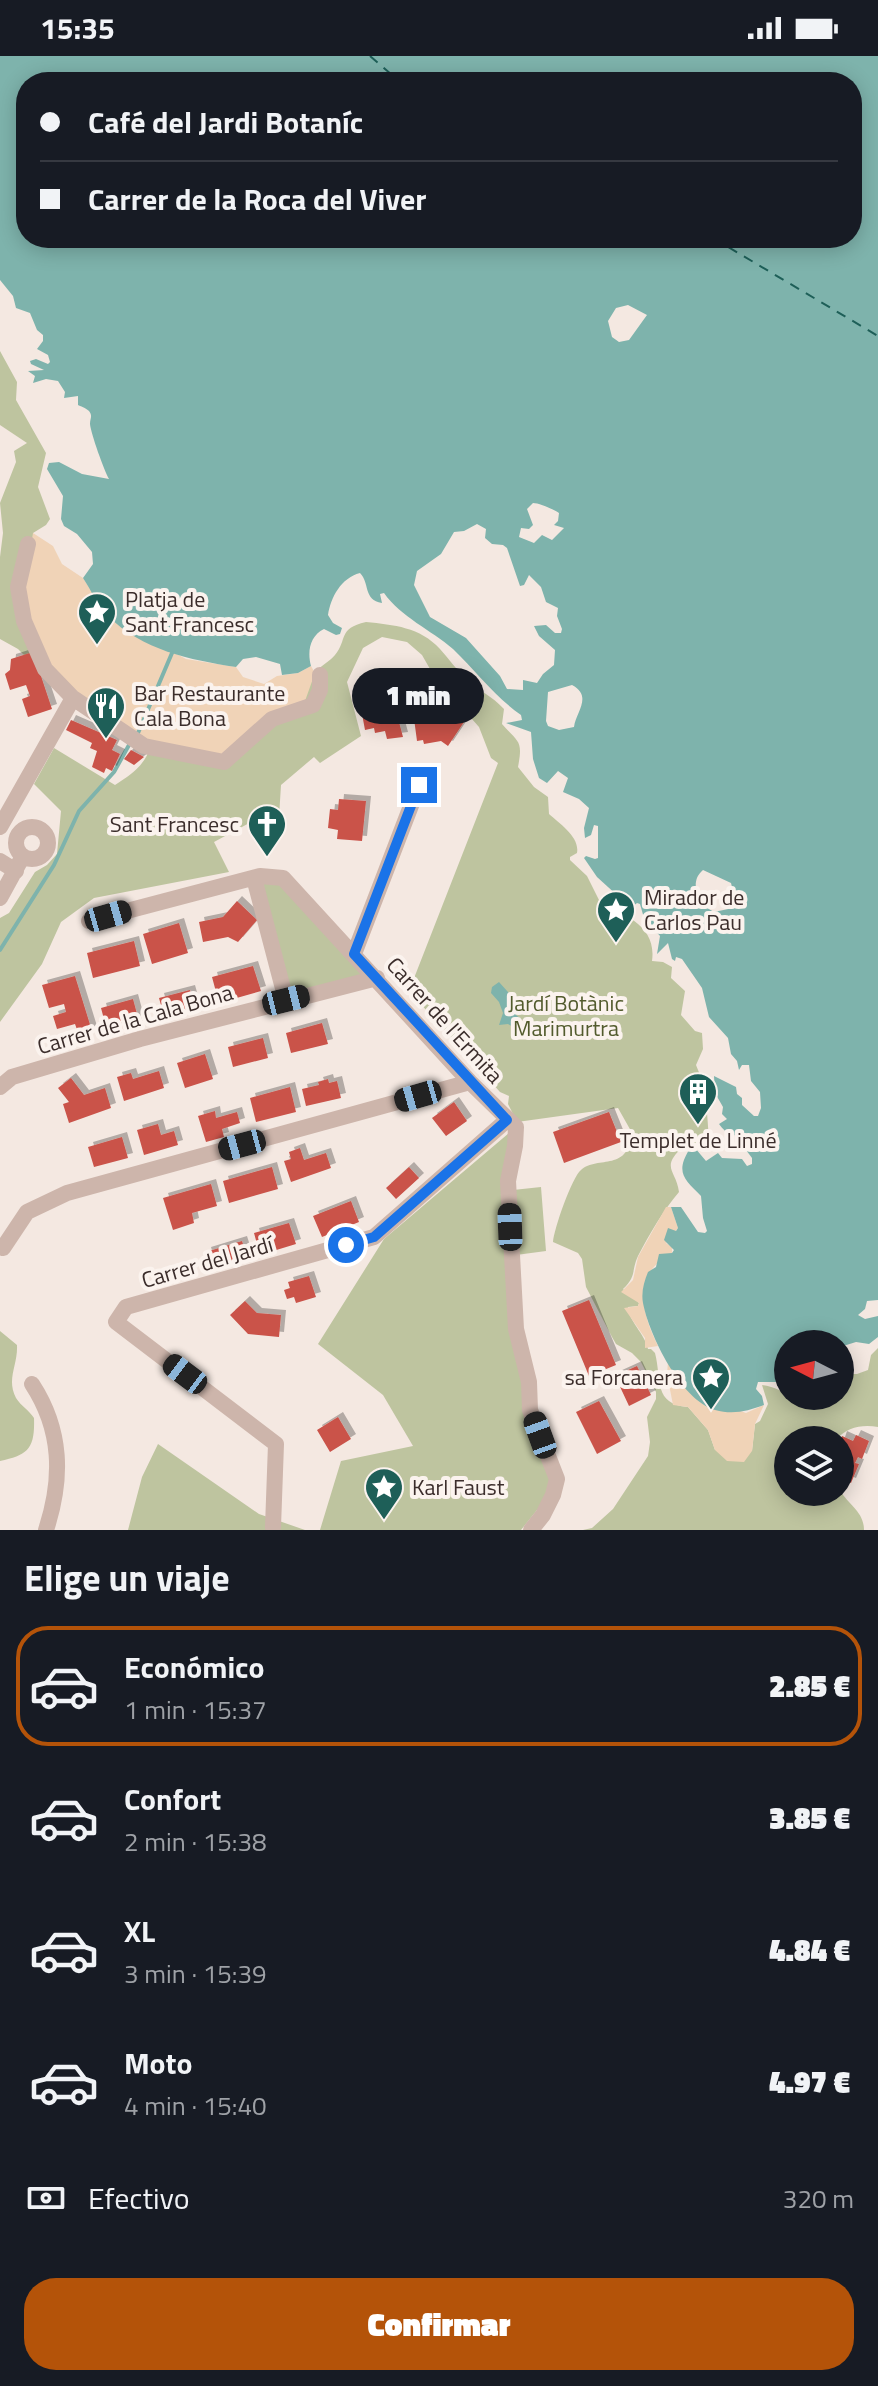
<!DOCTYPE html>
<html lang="es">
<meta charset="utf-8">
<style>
body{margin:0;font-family:"Titillium Web",sans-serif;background:#20242c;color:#f1f3f6;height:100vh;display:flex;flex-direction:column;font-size:30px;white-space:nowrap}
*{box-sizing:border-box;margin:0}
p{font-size:26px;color:#9ea1a6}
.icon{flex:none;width:44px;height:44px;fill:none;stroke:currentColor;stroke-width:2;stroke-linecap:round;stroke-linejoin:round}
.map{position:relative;height:1474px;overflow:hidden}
.sheet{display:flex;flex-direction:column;background:#171b24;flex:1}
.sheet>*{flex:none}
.guide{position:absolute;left:16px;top:16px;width:846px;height:176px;border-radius:32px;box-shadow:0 4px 20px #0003;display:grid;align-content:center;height:176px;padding:0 24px;background:#171b24}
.needle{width:52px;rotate:276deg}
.fabs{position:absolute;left:774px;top:1274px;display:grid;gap:16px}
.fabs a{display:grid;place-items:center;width:80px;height:80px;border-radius:50%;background:#171b24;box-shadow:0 4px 20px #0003;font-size:40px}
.end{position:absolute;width:36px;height:36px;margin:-18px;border:10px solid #1a73e8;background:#fff;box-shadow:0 0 0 4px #fff}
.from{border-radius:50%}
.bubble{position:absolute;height:56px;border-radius:28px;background:#171b24;box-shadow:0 4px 20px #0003;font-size:26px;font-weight:800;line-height:56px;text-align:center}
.car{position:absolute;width:24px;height:48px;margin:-24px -12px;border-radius:10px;box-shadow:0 0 6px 2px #0007;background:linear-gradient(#222 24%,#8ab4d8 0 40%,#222 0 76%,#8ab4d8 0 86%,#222 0)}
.guide b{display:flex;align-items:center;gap:28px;height:76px;font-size:30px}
.guide b+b{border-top:2px solid #363941}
.guide i{width:20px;height:20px;background:#f1f3f6}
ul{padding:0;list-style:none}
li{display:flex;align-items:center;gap:24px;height:120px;margin:0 16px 12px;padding:0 8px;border:4px solid transparent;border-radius:32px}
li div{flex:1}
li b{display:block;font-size:30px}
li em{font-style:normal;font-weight:800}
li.current{border-color:#b45309}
li>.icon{width:72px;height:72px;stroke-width:1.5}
h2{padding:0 24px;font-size:36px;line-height:96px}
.pay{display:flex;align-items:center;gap:20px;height:88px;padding:0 24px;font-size:30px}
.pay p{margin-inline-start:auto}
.action{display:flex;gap:16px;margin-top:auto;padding:16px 24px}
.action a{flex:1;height:92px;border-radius:32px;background:#b45309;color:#fff;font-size:32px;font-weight:800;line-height:92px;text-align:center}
.status{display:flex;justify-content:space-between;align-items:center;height:56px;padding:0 40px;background:#171b24;direction:ltr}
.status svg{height:22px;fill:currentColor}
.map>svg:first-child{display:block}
.green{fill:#bec49f}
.sand{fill:#f0d3b7}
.water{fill:#7eb3ac;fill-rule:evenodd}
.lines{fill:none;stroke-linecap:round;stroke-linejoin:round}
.stream{stroke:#7eb3ac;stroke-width:4}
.ferry{stroke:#1e5f58;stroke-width:2;stroke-dasharray:10 8;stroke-linecap:butt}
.building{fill:#ca5249;filter:url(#shadow)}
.street{stroke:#cdb5ab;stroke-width:16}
.route{stroke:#1a73e8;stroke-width:10}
.labels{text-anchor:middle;stroke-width:8;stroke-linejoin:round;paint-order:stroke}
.poi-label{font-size:22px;fill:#3b2d2b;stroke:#fbf3ee;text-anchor:start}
.park-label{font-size:22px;fill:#525b2d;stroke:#fbf3ee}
.street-label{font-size:22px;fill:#3b2d2b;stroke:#fbf3ee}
</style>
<div class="status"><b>15:35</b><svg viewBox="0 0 49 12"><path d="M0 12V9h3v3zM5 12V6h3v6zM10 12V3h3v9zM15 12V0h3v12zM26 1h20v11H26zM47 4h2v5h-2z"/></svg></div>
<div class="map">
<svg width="878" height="1474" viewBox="0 0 878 1474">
<defs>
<filter id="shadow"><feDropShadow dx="5" dy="-5" stdDeviation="0" flood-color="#0004"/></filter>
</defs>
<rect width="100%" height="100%" fill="#f4e8e1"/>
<path class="green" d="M0,295l17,31 -1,18 30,53 -8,34 12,32 -4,6 -13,8v131l-15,-15 -18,-10v-82l3,-24 -3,-30 16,-41 -2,-11 13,-8 -27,-18z
M366,566c28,3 54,5 74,27 9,10 16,20 25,29 13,12 27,18 39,31l-2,15c17,19 21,16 16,43l16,20 14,10 1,17c11,10 31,23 28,39l-7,4v3l17,16 13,26c25,13 57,24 52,59l11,1 9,5 -1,11 14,13 -4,24 14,16 7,2 1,16 -7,16c11,24 11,49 13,75l-4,5h-20c-26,23 -9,24 -6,47 -16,19 -29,41 -41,64 -7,15 -1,20 -15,33l16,14 -1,3 -10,1c0,13 17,27 20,42h3l4,4c7,27 -2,51 33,54l20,23 7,20 37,1 3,-27 5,-3 8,-17 -6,-19c27,4 31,19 47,22l9,-11h22v-16l6,-6h11l11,-4 3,-15 7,-7v79c-15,-3 -32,0 -42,13h-48v52h52v-2c8,15 24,21 24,40h-281l9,-2 21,-19 35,-53 2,-14 -3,-25 9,-18v-7l-15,-30 -9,-9 -16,-9 -4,-7 -26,-50 -4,-28 -4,-6 -25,-11c1,-13 19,-65 28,-72 17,-15 49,3 50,-39l-13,-23 -101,14 -9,-18 1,-8 -9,-4 -91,-101 89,-228 -7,-5 -12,-31 -45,-51 -12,-21 -15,-13 -25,-5 -19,11 -16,34 14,54 -41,27 -6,-6 -33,28 -3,48 -25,-12 -39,21 15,30 -135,26 -33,24 -19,42 -42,58v-104l9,-5 26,-41 12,-7 10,-11 4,-43 -27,-27 20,-36 61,37c17,-11 29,-19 36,-39l164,-73c6,-8 14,-11 20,-18 13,-16 2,-26 31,-33z
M269,819l108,103 -91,22 -26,-124z
M509,1077l-4,117 45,232 -5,18 -24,30h-201l21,-69 72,-15 -30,-51 -65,-51 66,-105z
M541,1131l5,64 -30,4 -3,-65z
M0,1275l17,14c1,20 -11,34 -1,53 5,8 13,12 18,20 1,31 -6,37 -34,43z
M158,1388l101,70 46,16h-177l14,-53z"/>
<path class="sand" d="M33,477l20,13 9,18 21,14 24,37 79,44 50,8 7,10 21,7 13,-8 21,-3 13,-7 4,7 -10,28 -80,54 -74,-9 -39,-23 -65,-59 -18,-45 -6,-30z
M666,1151h5l7,21 -12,15 6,4v6c-40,21 -31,59 -14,93l-13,2v-10l-21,-30 14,-2 1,-3 -18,-11 12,-12 5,-23z
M668,1306l21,30 57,21 18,-8 -9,19 -3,27 -8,11 -17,-1 -12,-11 -7,-20 -20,-23 -15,-2 -6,-31z"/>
<path class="water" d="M0,0h878v1244l-11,1 -2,8 -7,6 7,4 13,-3v21l-9,7 -13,-2 -16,5v-3h-52v25h-6l-5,13h-19l-2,7 6,7 2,9c-16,6 -31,10 -49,5 -34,-10 -66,-75 -72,-107 -2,-11 1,-21 5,-31l8,-5 3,-13 13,-1 2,-3 -10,-10 4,-12 8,3 2,-3 -7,-21h10l17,25 7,1 2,-2 -4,-13 -2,-22c-16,-16 -26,-23 -12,-46l6,-2 11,13 12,-8 4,5 20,1 5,7 5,-2v-6l-6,-8 6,-14c-15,0 -24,1 -33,-12l8,-5 -5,-5 1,-7 -8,-14 -1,-17 22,11 1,7 5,4v7l12,11h4l3,-8 -1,-16 -9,-11 -2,-16h-7l-3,5 -2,-9 -6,-7 -3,-16 -19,-21 -7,-29 -20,-29 -6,-2 -1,4 -3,-2 -4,-16 -11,11 3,-18 -16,-18 -4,-14 -3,-1 -5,4 -9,-1 -4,-9 -22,-20 -13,-19 2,-2 9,3 3,-1v-32l-4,-1 -3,10 -6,3 -1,-10 5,-20 -10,-9 -16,-7 5,-14 -10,-7 -11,12 -8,-5 -6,-19 -2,-27 -25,-9 16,-3 -1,-5c-26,-18 -45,-44 -68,-66 -22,-19 -52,-32 -69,-56l-4,1 2,9c-19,-3 -12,-20 -22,-30 -19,5 -29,24 -32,42l5,8 9,5 -2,6 -4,1 -12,-6c-14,7 -17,22 -13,37l-13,7 -16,2 -2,-11 -24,-7 -13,2 -7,8c-46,-7 -94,-17 -128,-51 -10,-10 -17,-26 -25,-38l10,-14 -1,-12 -15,-18 -13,-8 -3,-7 2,-23 -16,-27 2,-6 10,-1 23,12 27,5c-5,-9 -18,-45 -19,-55 0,-6 3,-8 -1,-13 -3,-3 -9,-5 -11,-6v-9l-14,2 1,-6 -7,-11 -12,-2 -13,4 2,-7 -7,-5 16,-1 -13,-6 -1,-3 6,-2 12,5 2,-2 -2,-7 -11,-6 6,-8v-6l-6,-5 -7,-17 -14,-5 -3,-12 -13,-16zM26,26h826v156h-826zM628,249l19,10 -18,25 -10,2 -7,-5 -4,-16 8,-13zM533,447c6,0 20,6 26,10l-1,8 -4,4 10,3 -12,12 -10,-5 -8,8 -15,-6 2,-9 8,1 4,-4 -6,-16zM477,468l9,5 -1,9 7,6 11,1 4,3 13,38 4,-1 5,-10 12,12 5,15 12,6 -1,8 5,13 -1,4h-6l-9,-8 -12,1 5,10 16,14 -1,15 -11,9 -6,9 -14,-3v10l-16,-1 -7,-13 -34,-38 -36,-21 -16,-32 3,-14 24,-17 13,-22 10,-1zM572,629c21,11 4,27 2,42l-15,3 -11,-4 -2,-5 2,-29zM703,814l28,13 5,20 -3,5 -19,4 -12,-7c-7,-12 -10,-26 1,-35z
M499,926l17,19v14l5,4v7l-3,4 -10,-6 -9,1 4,-12 -4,-11 -8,-9 1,-6z"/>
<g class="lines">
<path class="stream" d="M138,677l34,-80
M0,894l54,-85 25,-54 35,-39 15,-27"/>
<path class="ferry" d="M370,0l30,26
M713,182l165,98"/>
</g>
<path class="building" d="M33,596l19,57 -24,8 -6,-18 8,-3 -4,-11 -16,5 -5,-16 5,-4 1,-11z
M391,636l12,45 -16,2 -2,-8 -10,2 -1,-5 -9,2 -5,-27 12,-2 -2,-5z
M448,643l4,15 12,8 -16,24 -7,-5 -17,3 -1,-4 -6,1 -4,-30 7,-1 -1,-5z
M71,664l46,20 -5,10 8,4 -8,17 -6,-3 -2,5 -12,-6 5,-16 -7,-3 2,-5 -26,-13z
M131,694l13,7 -10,8 -10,-6z
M339,743l27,2 -4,40 -25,-2 1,-9 -10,-2 2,-19 8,1z
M237,845l20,19 -19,22 -10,-5 -25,5 -4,-20 24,-5z
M179,867l9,30 -36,11 -9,-30z
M134,885l6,25 -47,12 -6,-25z
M253,910l8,25 -42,12 -7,-26z
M75,920l17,55 -13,4 -4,-11 -18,5 -4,-13 13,-4 -2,-8 -15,4 -7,-23z
M190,934l5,18 -31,8 -5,-18z
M133,943l7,26 -32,9 -7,-26z
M322,967l6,21 -37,9 -5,-20z
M263,982l5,20 -35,9 -5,-20z
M205,998l8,25 -28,9 -8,-25z
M159,1015l5,17 -40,13 -7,-24 14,-4 2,6z
M71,1022l13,17 21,-7 6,20 -42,15 -6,-19 6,-2 -11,-14z
M328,1023l1,4 8,-2 4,17 -35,8 -4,-17 17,-4 -1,-3z
M290,1031l6,25 -40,10 -6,-24z
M454,1046l13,19 -21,15 -14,-18z
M215,1055l1,7 21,-6 3,11 -18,6 2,8 -18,5 -8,-26z
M609,1056l12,30 -57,21 -11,-31z
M158,1068l3,11 13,-4 4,14 -34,10 -7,-25z
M122,1081l6,21 -34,9 -6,-20z
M300,1092l4,12 22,-7 5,15 -40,14 -7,-21 7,-2 -2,-7z
M272,1111l6,22 -49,14 -6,-22z
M409,1111l10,11 -23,21 -10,-11z
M211,1128l6,22 -25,7 2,10 -21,7 -10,-32z
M351,1145l8,21 -37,15 -9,-21z
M289,1167l7,21 -36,11 -6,-22z
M242,1185l5,16 -36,12 -5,-17z
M309,1220l7,21 -20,6 -2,-6 -7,2 -3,-9 6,-2 -2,-6z
M589,1244l27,65 -27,11 -27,-65z
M245,1245l12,12 24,2 -2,22 -31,-3 -18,-19z
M637,1310l14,29 -22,11 -14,-30z
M599,1345l22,40 -24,13 -21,-42z
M338,1361l13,22 -21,13 -13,-22z
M856,1379l13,6 -7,18 -4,-2 -3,6 4,1 -8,19 -7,-3 1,-4 -5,-2v-32l2,-6 11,5z"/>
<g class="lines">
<path class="street" d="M28,488l-10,43 6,34 21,48 28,29 71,48 80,16 48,-43 41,-14 7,-15v-15
M0,771l73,-129
M16 787a16 16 0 1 1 32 0a16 16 0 1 1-32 0Z
M0,805l16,10
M254,822l32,122
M0,842l23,-42
M89,865l171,-45 23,2 187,204 46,45 -1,19 -7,35 8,148 13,53 1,28 27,69 -4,16 -10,20 -12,15
M354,898l65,-169
M0,1031l12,-10 128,-38 237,-61
M3,1192l24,-36 40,-19 403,-111
M32,1328c30,46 31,94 14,146
M273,1471l3,-83 -160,-122 10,-15 248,-70 133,-117"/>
</g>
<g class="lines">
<path class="route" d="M346,1189l28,-8 133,-117 -153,-166 65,-169"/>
</g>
<defs>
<symbol id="sight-pin" viewBox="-11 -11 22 30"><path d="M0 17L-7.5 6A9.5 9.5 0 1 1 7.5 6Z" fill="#1e5f58" stroke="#fbf3ee"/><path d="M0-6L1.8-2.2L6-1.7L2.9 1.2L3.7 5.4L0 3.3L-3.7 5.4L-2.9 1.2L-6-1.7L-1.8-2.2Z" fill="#fff"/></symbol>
<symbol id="restaurant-pin" viewBox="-11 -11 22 30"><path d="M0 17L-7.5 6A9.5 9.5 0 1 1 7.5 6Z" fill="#1e5f58" stroke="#fbf3ee"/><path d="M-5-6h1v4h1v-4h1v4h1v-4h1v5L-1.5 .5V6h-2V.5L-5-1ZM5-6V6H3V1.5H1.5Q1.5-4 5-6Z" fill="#fff"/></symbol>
<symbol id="church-pin" viewBox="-11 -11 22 30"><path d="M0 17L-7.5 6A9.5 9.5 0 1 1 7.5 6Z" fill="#1e5f58" stroke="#fbf3ee"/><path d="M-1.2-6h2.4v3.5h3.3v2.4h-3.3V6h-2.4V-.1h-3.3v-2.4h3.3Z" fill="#fff"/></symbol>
<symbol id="building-pin" viewBox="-11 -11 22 30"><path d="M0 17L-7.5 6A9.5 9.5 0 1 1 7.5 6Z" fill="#1e5f58" stroke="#fbf3ee"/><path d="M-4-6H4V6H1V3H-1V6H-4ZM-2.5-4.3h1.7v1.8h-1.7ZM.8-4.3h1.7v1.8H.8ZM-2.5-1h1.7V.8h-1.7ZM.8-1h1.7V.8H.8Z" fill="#fff"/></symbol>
</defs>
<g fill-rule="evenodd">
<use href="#sight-pin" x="75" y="534" width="44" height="60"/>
<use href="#restaurant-pin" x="84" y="628" width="44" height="60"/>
<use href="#church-pin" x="245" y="746" width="44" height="60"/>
<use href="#sight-pin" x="594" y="832" width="44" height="60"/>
<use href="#building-pin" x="676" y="1014" width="44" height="60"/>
<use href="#sight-pin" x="689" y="1299" width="44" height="60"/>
<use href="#sight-pin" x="362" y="1409" width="44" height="60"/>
</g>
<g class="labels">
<g class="poi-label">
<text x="125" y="551">Platja de<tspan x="125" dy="25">Sant Francesc</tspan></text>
<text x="134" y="645">Bar Restaurante<tspan x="134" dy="25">Cala Bona</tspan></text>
<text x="239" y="776" text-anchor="end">Sant Francesc</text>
<text x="644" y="849">Mirador de<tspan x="644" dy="25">Carlos Pau</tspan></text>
<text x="698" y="1092" text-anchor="middle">Templet de Linné</text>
<text x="683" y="1329" text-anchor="end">sa Forcanera</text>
<text x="412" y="1439">Karl Faust</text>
</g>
<g class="park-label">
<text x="566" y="955">Jardí Botànic<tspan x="566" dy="25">Marimurtra</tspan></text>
</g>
<g class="street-label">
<text transform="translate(135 963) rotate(-16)" y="8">Carrer de la Cala Bona</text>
<text transform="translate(445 964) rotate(48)" y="8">Carrer de l'Ermita</text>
<text transform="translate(207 1206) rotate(-16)" y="8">Carrer del Jardí</text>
</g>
</g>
</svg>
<div class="fabs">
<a><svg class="needle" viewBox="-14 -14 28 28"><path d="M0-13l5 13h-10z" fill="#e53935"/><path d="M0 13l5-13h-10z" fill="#9ea1a6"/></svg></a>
<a><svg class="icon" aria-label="layers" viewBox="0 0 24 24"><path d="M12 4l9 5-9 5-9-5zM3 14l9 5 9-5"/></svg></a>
</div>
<i class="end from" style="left:346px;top:1189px"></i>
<i class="end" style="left:419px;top:729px"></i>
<div class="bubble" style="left:352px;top:612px;width:132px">1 min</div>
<i class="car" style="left:108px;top:860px;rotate:74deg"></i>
<i class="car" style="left:286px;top:944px;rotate:76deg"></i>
<i class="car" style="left:418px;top:1040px;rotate:254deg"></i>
<i class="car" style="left:242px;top:1089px;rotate:255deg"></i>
<i class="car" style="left:510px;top:1171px;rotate:358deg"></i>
<i class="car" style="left:185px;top:1318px;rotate:307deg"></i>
<i class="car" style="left:540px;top:1379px;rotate:340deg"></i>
<div class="guide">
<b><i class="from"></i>Café del Jardi Botaníc</b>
<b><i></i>Carrer de la Roca del Viver</b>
</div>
</div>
<section class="sheet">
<h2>Elige un viaje</h2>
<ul>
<li class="current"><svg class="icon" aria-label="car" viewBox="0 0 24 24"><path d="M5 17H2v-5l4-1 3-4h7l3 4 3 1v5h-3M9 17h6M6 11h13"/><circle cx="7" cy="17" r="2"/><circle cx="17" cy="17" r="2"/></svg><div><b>Económico</b><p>1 min · 15:37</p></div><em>2.85 €</em></li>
<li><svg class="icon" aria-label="car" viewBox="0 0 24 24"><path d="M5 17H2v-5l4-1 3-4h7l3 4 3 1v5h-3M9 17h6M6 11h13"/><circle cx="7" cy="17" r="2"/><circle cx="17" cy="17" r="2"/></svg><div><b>Confort</b><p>2 min · 15:38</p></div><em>3.85 €</em></li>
<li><svg class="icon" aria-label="car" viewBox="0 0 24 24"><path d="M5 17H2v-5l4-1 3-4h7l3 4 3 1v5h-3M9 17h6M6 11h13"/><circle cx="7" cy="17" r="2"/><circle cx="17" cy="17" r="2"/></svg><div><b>XL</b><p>3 min · 15:39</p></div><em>4.84 €</em></li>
<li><svg class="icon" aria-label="car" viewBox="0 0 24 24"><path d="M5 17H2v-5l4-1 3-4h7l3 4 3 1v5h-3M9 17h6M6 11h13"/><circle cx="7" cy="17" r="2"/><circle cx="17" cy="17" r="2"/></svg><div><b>Moto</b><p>4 min · 15:40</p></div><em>4.97 €</em></li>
</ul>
<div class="pay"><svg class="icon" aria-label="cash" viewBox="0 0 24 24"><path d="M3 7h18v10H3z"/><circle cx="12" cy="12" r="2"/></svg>Efectivo<p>320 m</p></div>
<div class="action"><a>Confirmar</a></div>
</section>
